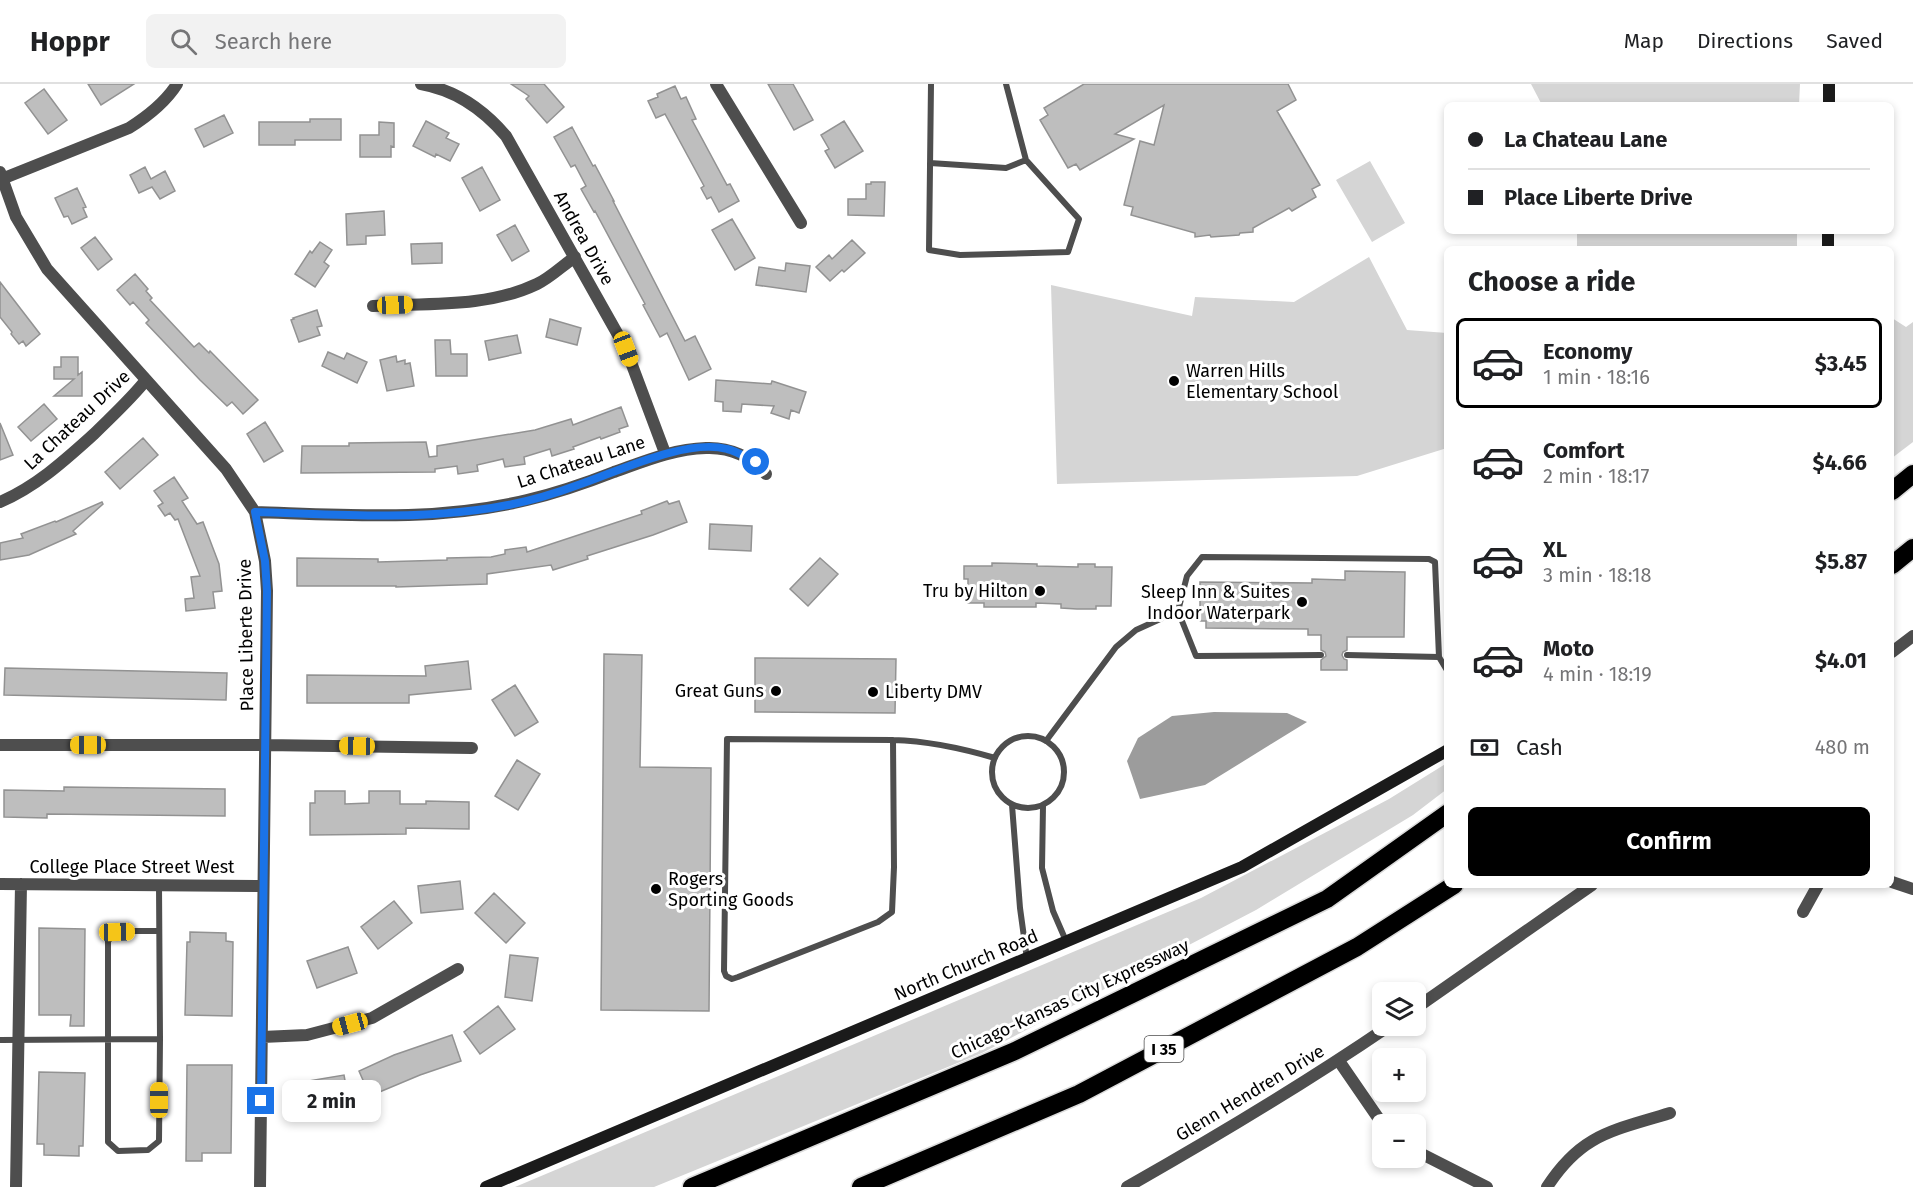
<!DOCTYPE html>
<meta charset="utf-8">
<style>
body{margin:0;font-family:"Fira Sans",sans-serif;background:#f2f2f2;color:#202124;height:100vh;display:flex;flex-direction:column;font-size:22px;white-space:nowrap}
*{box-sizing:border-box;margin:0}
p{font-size:20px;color:#757577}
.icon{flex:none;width:33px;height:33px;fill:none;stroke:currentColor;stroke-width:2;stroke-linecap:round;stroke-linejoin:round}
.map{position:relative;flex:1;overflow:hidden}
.sheet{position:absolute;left:1444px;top:162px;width:450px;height:642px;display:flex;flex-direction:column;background:#fff;border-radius:9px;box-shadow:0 3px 9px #0003}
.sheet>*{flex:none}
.top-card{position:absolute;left:1444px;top:18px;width:450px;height:132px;border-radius:9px;box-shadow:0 3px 9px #0003;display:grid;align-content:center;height:132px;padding:0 24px;background:#fff}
.fabs{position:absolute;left:1372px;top:898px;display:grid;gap:12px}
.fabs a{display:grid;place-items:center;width:54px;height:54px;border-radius:9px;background:#fff;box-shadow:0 3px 9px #0003;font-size:30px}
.end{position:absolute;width:27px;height:27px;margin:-14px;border:8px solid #1a73e8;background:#fff;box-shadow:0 0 0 3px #fff}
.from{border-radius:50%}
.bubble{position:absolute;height:42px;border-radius:9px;background:#fff;box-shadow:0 3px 9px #0003;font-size:20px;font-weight:700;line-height:42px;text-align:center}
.car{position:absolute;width:18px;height:36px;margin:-18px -9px;border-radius:8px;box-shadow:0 0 4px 2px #0007;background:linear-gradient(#f5c518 24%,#345 0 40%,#f5c518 0 76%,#345 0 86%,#f5c518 0)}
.top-card b{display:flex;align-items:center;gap:21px;height:57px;font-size:22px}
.top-card b+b{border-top:2px solid #e0e0e0}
.top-card i{width:15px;height:15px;background:#202124}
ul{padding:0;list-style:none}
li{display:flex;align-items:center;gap:18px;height:90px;margin:0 12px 9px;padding:0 12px;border:3px solid transparent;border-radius:9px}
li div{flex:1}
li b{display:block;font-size:22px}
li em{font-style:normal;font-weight:700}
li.current{border-color:#000}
li>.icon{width:54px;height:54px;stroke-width:1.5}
h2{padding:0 24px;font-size:27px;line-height:72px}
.pay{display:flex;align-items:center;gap:15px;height:66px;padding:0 24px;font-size:22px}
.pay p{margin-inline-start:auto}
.action{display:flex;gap:12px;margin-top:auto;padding:12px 24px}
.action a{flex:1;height:69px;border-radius:9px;background:#000;color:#fff;font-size:24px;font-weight:700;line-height:69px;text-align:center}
header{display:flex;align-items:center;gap:36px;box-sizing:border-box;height:84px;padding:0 30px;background:#fff;border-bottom:2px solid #e0e0e0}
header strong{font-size:28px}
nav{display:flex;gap:33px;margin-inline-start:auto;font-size:21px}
.search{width:420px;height:54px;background:#f2f2f2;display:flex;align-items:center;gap:15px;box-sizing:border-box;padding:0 21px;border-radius:9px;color:#757577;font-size:22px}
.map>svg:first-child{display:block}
.green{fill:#d5d5d5}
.water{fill:#9c9c9c}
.building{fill:#bebebe;stroke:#929292;stroke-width:1.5}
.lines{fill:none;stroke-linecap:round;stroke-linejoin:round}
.motorway-casing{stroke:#dbdbdb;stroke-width:21}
.service{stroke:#4e4e4e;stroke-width:6}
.minor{stroke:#4e4e4e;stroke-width:12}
.tertiary{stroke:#4e4e4e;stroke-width:12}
.secondary{stroke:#1b1b1b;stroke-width:12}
.motorway{stroke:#000;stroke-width:18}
.route{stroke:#1a73e8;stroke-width:8}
.poi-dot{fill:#000;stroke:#fff;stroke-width:2}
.labels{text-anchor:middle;stroke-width:6;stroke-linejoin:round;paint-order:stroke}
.shield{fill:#fff;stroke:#4c4c4c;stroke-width:1.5}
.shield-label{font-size:16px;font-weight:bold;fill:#000}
.street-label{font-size:18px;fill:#000;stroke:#fff}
.poi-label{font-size:18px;fill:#000;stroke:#fff;text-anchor:start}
</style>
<header>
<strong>Hoppr</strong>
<div class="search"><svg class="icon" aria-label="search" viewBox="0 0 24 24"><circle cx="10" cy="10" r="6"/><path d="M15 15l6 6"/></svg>Search here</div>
<nav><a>Map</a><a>Directions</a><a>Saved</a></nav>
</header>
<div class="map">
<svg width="1913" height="1103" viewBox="0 0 1913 1103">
<rect width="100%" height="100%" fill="#fff"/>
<path class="green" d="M1531,0h269l-1,21h-257z
M1370,77l35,62 -33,19 -36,-62z
M1577,147h220v18h-220z
M1369,173l38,73 40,3v115l-90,28 -300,8 -6,-199 141,31 3,-19 99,5z
M1892,234l14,9 7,-5v120l-21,16z
M1447,679v26l-34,26 -157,95 -274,143 -328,134h-139l686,-289 188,-99z"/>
<path class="water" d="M1214,628l73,1 20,9 -102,63 -65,14 -13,-38 11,-23 34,-22z"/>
<path class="building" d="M88,0h46l-33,21z
M511,0h33l20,23 -17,16 -21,-24 3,-3z
M768,0h25l20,36 -19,10z
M1084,0h204l8,16 -19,11 43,74 -8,4 4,8 -24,14 -3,-3 -36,20v4l-13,1 -1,2 -28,2 -1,-2 -15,2v-4l-64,-18 2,-8 -9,-2 16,-64 14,4 10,-40 -49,29 19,5 -54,31 -4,-6 -8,4 -28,-48 8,-5 -4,-7z
M675,2l6,13 5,-2 10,22 -4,1 35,65 3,-1 9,17 -20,11 -8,-15 -4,2 -6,-11 3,-2 -39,-72 -9,4 -8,-17 10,-4 -1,-3z
M44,5l23,31 -19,14 -23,-31z
M224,31l9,18 -29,14 -9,-18z
M310,35h31v21h-46v5h-36v-23h51z
M426,37l23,12 -3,5 13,6 -9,17 -14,-7 -1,3 -22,-11z
M844,37l19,30 -28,17 -10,-17 4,-2 -8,-14z
M379,38l15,1v24l-3,-1v11h-31v-22h19z
M572,43l21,39 2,-1 19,36h-1l72,140 10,-5 16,33 -22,11 -22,-47 -7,4 -17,-32 2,-1 -50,-93 -1,1 -13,-23 5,-3 -11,-21 -4,2 -17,-30z
M145,83l6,12 14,-8 10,20 -15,8 -8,-12 -13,6 -9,-18z
M482,83l18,33 -20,11 -18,-33z
M871,98h14l-1,34 -36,-1v-16h18v-15h5z
M77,104l9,19 -3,1 4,9 -15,7 -4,-8 -4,1 -9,-19z
M384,127l1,24 -19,1v8l-19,1 -1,-31z
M732,135l23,39 -20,12 -23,-40z
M515,141l14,26 -17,10 -15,-26z
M95,153l17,22 -14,11 -17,-22z
M852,156l13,13 -21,19 -2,-2 -12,11 -14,-14 13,-12 3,4z
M320,158l12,8 -8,12 5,4 -14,21 -20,-13 15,-23 2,2z
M442,159v20l-30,1 -1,-20z
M786,179l24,3 -4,26 -50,-7 3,-18 26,4z
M135,190l13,15 -2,2 6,7 -2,2 44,47 5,-4 10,10 1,-2 48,49 -15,14 -11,-12 -5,4 -27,-26 -54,-57 3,-3 -16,-18 -3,3 -13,-15z
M0,198l40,52 -14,12 -3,-5 -4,3 -8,-10 1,-2 -12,-15z
M317,226l5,16 -5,1 3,8 -21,7 -8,-22 3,-1 -1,-1z
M550,235l31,9 -4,17 -31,-8z
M517,251l4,18 -32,7 -4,-19z
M435,256h15l1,14h16v22h-31z
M328,268l16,7 3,-6 20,9 -10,21 -35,-17z
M396,272l1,6 8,-2v4l5,-1 4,23 -27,5 -7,-31z
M61,273h17v18l4,-3v24h-28l20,-17h-20v-12h7z
M716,296l55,4 1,-3 34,11 -7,21 -8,-3 -2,9 -18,-6 3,-7 -32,-2 -1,8 -18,-1v-9l-8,-1z
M44,320l13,15 -26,22 -13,-14z
M621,323l7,19 -9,3 1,3 -19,7 -1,-2 -27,10 1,2 -22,7 -2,-7 -26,8 1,7 -20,3 -2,-8 -26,6 1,6 -20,3 -1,-8 -22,3v3l-134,1 1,-27h47v-3l77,-1 3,15 8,-1v-10l98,-16 36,-11 2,6z
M265,338l18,29 -19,11 -17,-28z
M0,339l13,32 -13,5z
M143,354l15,17 -38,34 -15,-17z
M174,393l14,21 -6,3 15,23 6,-2 16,42 3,27 -9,1 2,16 -29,3 -1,-12 9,-1 -3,-21 9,-1 -22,-57 -3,1 -5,-7 -5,3 -7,-10 5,-3 -9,-12z
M667,417l2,3 10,-3 8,21 -34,13 -66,21 1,3 -35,11 -2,-5 -64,9v10l-91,3v-1h-99v-28l81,1v3l69,-2v-2l44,-1 14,-3v-4l21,-3 1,5 115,-38 -1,-3z
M102,418l1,2 -30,27 3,3 -47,21 -29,5v-17l23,-5 -2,-4 34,-13 1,1z
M710,440l42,2 -1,25 -42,-2z
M820,474l18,16 -30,32 -18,-17z
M992,479l45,1v2l41,1v-3h17v3h17l-1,39h-15v3h-19l-16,-1v-4l-25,-1v4h-52v-4h-16v-24h-4v-13h28z
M1345,487l60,1 -1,65h-57v13l-4,2 -1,3 2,4 3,1v10h-26v-10l5,-4 -1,-4 -4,-2v-15h-13v-6l-102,-1v-7h-6v-39l112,1v-4l33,1z
M604,570l38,1 -2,112 71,1 -2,243 -108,-1z
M755,574l141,1 -1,54 -140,-1z
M468,577l3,28 -62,6v8h-102v-28l119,1 -1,-10z
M5,584l222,5 -1,27 -222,-5z
M515,601l23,37 -23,14 -23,-36z
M517,676l23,14 -22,36 -23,-14z
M64,703l161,2v27l-178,-2v4l-43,-1v-27l60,1z
M315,707h30v13l24,-1v-12h31v13h26v-3l43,1v27l-63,-1v6l-96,1v-32h5z
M460,797l3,28 -42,4 -3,-27z
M494,809l31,30 -19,20 -31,-30z
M394,817l18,22 -34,26 -17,-22z
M39,844l46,1 -1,97h-14l1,-11h-32z
M190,848l36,1v8l7,1 -1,74 -47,-1 2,-73h3z
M348,863l9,26 -40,15 -10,-27z
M510,871l28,3 -6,43 -27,-4z
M498,922l17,23 -35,25 -16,-22z
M452,951l9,26 -41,14 -50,21 -11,-25 35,-16z
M187,981h45l-1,88h-29v8h-16z
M39,988l46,1 -2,73h-4v10l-35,-1v-11h-7z
M344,991l5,28 -43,6 -4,-27z"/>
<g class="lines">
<defs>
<path id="motorway" d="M1892,407l21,-17
M1892,481l21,-17
M692,1103l323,-136 312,-152 121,-86
M861,1103l218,-93 278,-147 97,-62"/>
</defs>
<use href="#motorway" class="motorway-casing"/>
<path class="service" d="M931,0l-2,166 31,5 108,-3 11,-33 -53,-59 -20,-76
M930,79l76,5 20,-8
M1178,527l9,-35 15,-19 227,2 6,3 4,95 9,15
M1347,571l92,2
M992 688a36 36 0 1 1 72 0a36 36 0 1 1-72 0Z
M893,656l1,127 -2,45 -14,10 -140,55 -6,2 -6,-3 -2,-5 3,-232 166,1c36,1 68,8 102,18
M1046,657l70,-94 20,-17 42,-19 18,45 125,-1
M1012,721l8,103 7,51
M1043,722l-1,62 11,43 13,30
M159,847h-42l-9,10v201l10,9 30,-1 11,-9 1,-102
M0,956l160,-1 -1,-154"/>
<path class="minor" d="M421,0c35,6 62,25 85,52l120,213 39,104
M716,0l85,139
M0,88l16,45 31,52 179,200 29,43 10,49 2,30 -7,596
M2,95l127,-51c19,-12 36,-25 48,-44
M373,222c54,-3 114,2 164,-22 13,-6 25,-18 38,-27
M0,418c37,-16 65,-42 94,-68 18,-18 36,-34 52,-54
M255,428c92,3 182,10 272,-12 30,-7 59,-17 87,-28 31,-11 59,-23 92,-24 24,-1 45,9 60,26
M0,661h265l207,3
M1892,798l21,7
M0,800l263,2
M1803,828l15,-27
M262,953l45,-2 65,-17 86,-49
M1339,977l44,64
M1416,1067l71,36
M16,1103l5,-303
M1547,1103c35,-54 66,-56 123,-74"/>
<path class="tertiary" d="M1892,568l21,-16
M1416,924l176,-123
M1127,1103c90,-51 177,-103 262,-161"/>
<path class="secondary" d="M1829,21v-21
M1828,165v-18
M486,1103l756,-320 206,-117"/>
<use href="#motorway" class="motorway"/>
</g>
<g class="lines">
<path class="route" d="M261,1017l6,-510 -2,-30 -10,-49c74,2 148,8 222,-2 34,-4 69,-13 101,-25 39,-13 108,-47 149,-36 9,2 19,8 29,13"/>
</g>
<g class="poi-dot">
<circle cx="1174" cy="297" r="6"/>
<circle cx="1040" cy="507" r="6"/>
<circle cx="1302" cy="518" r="6"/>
<circle cx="776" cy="607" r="6"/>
<circle cx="873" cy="608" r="6"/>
<circle cx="656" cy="805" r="6"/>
</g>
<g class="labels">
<rect class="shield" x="1144.5" y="952" width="39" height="26" rx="4.5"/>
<g class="shield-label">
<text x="1164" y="971">I 35</text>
</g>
<g class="street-label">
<text transform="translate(584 154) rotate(61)" y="6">Andrea Drive</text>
<text transform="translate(77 336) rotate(-43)" y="6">La Chateau Drive</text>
<text transform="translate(581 378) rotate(-18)" y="6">La Chateau Lane</text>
<text transform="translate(246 551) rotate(-91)" y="6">Place Liberte Drive</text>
<text x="132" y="789">College Place Street West</text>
<text transform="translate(966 881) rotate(-23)" y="6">North Church Road</text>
<text transform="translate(1070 915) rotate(-25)" y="6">Chicago-Kansas City Expressway</text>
<text transform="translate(1250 1009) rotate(-31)" y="6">Glenn Hendren Drive</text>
</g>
<g class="poi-label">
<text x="1186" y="293">Warren Hills<tspan x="1186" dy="21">Elementary School</tspan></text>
<text x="1028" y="513" text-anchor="end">Tru by Hilton</text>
<text x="1290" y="514" text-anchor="end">Sleep Inn &amp; Suites<tspan x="1290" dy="21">Indoor Waterpark</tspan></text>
<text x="764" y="613" text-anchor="end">Great Guns</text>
<text x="885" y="614">Liberty DMV</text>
<text x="668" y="801">Rogers<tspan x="668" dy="21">Sporting Goods</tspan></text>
</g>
</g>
</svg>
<div class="fabs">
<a><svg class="icon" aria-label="layers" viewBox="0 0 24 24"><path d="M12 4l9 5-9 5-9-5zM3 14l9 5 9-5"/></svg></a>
<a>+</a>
<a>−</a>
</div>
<i class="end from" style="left:756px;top:378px"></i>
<i class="end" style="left:261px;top:1017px"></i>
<div class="bubble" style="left:282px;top:996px;width:99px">2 min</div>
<i class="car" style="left:395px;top:221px;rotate:88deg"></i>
<i class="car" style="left:626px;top:265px;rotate:159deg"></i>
<i class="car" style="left:88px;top:661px;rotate:270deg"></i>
<i class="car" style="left:357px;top:662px;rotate:271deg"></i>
<i class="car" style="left:117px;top:848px;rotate:89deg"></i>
<i class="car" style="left:350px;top:940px;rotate:255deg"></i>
<i class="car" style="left:159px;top:1016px;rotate:0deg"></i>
<div class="top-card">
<b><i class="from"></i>La Chateau Lane</b>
<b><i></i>Place Liberte Drive</b>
</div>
<section class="sheet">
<h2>Choose a ride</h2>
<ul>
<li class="current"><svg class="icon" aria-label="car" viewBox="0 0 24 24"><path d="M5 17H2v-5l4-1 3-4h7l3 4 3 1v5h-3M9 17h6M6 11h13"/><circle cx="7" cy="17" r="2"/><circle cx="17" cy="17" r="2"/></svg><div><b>Economy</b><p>1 min · 18:16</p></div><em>$3.45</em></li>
<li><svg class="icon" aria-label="car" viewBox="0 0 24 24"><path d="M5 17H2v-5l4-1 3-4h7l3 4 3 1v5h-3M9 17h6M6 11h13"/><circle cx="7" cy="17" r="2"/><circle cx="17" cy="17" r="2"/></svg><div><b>Comfort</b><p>2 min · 18:17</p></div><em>$4.66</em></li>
<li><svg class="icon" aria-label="car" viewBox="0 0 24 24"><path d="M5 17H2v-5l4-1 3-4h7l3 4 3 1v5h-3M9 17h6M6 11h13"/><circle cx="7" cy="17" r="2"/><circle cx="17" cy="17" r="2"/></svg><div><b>XL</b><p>3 min · 18:18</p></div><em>$5.87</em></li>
<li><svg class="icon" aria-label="car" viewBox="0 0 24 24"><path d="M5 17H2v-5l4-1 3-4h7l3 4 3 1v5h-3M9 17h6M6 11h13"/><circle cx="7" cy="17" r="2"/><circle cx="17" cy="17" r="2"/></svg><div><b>Moto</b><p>4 min · 18:19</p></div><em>$4.01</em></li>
</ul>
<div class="pay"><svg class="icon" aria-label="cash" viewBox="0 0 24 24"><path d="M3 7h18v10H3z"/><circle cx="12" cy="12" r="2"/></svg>Cash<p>480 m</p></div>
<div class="action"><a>Confirm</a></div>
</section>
</div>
